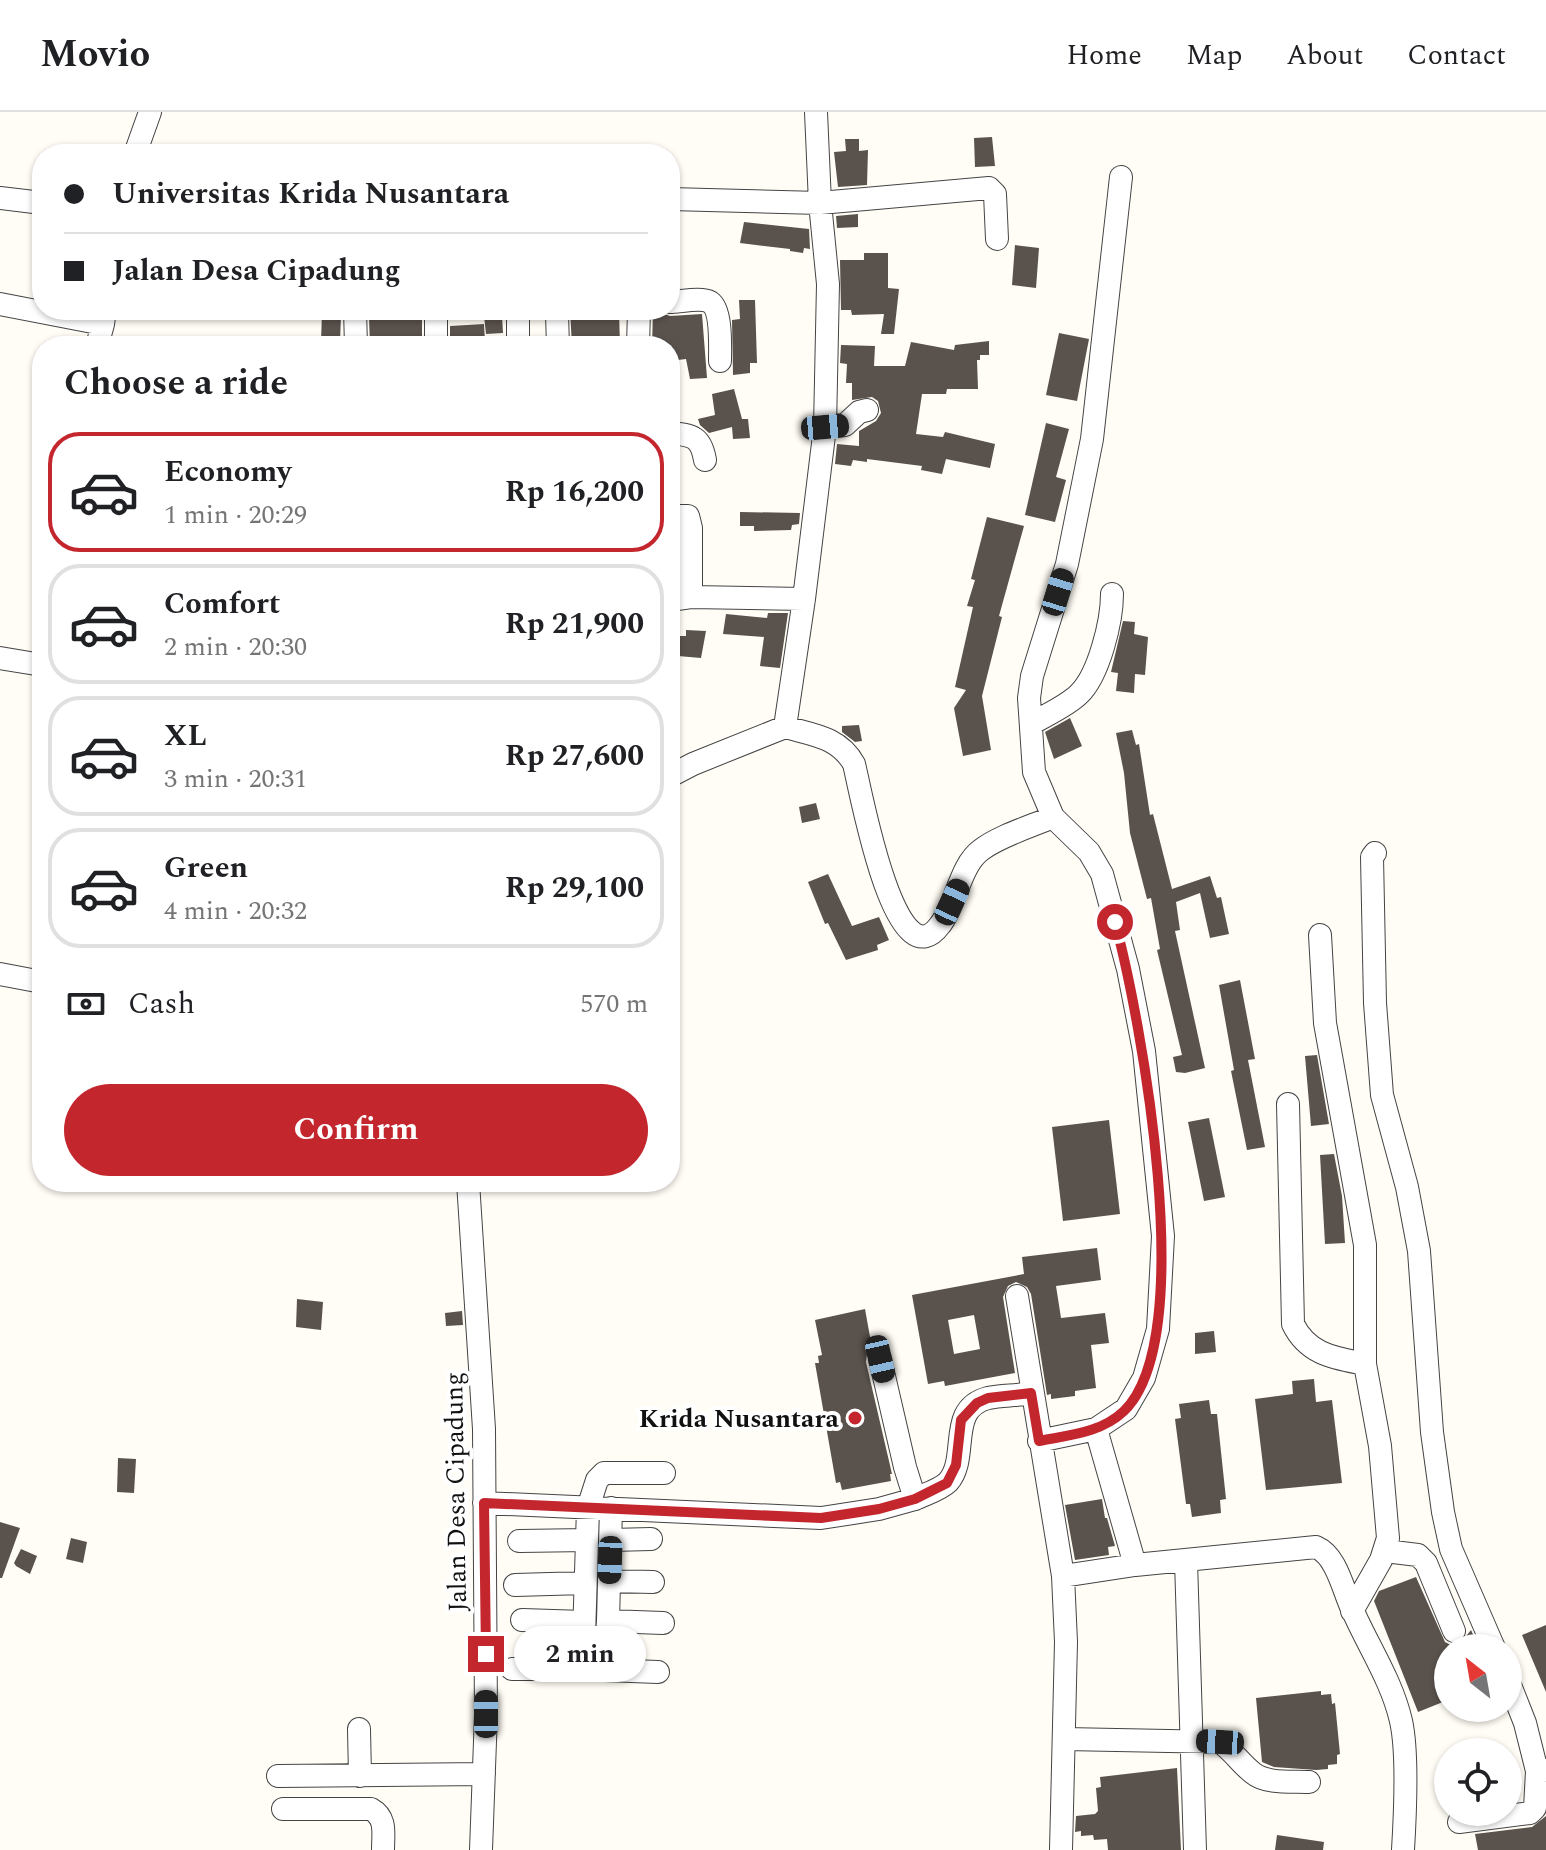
<!DOCTYPE html>
<meta charset="utf-8">
<style>
body{margin:0;font-family:Spectral,serif;background:#f2f2f2;color:#202124;height:100vh;display:flex;flex-direction:column;font-size:30px;white-space:nowrap}
*{box-sizing:border-box;margin:0}
p{font-size:26px;color:#757577}
.icon{flex:none;width:44px;height:44px;fill:none;stroke:currentColor;stroke-width:2;stroke-linecap:round;stroke-linejoin:round}
.map{position:relative;flex:1;overflow:hidden}
.panel{position:absolute;left:32px;top:224px;width:648px;height:856px;display:flex;flex-direction:column;background:#fff;border-radius:32px;box-shadow:0 2px 6px #0004}
.panel>*{flex:none}
.hud{position:absolute;left:32px;top:32px;width:648px;height:176px;border-radius:32px;box-shadow:0 2px 6px #0004;display:grid;align-content:center;height:176px;padding:0 32px;background:#fff}
.needle{width:52px;rotate:329deg}
.buttons{position:absolute;left:1434px;top:1522px;display:grid;gap:16px}
.buttons a{display:grid;place-items:center;width:88px;height:88px;border-radius:50%;background:#fff;box-shadow:0 2px 6px #0004;font-size:40px}
.end{position:absolute;width:36px;height:36px;margin:-18px;border:10px solid #c4262e;background:#fff;box-shadow:0 0 0 4px #fff}
.from{border-radius:50%}
.bubble{position:absolute;height:56px;border-radius:28px;background:#fff;box-shadow:0 2px 6px #0004;font-size:26px;font-weight:700;line-height:56px;text-align:center}
.car{position:absolute;width:24px;height:48px;margin:-24px -12px;border-radius:10px;box-shadow:0 0 6px 2px #0007;background:linear-gradient(#222 24%,#8ab4d8 0 40%,#222 0 76%,#8ab4d8 0 86%,#222 0)}
.hud b{display:flex;align-items:center;gap:28px;height:76px;font-size:30px}
.hud b+b{border-top:2px solid #e0e0e0}
.hud i{width:20px;height:20px;background:#202124}
ul{padding:0;list-style:none}
li{display:flex;align-items:center;gap:24px;height:120px;margin:0 16px 12px;padding:0 16px;border:4px solid #e0e0e0;border-radius:32px}
li div{flex:1}
li b{display:block;font-size:30px}
li em{font-style:normal;font-weight:700}
li.active{border-color:#c4262e}
li>.icon{width:72px;height:72px;stroke-width:1.5}
h2{padding:0 32px;font-size:36px;line-height:96px}
.pay{display:flex;align-items:center;gap:20px;height:88px;padding:0 32px;font-size:30px}
.pay p{margin-inline-start:auto}
.button{display:flex;gap:16px;margin-top:auto;padding:16px 32px}
.button a{flex:1;height:92px;border-radius:48px;background:#c4262e;color:#fff;font-size:32px;font-weight:700;line-height:92px;text-align:center}
header{display:flex;align-items:center;gap:48px;box-sizing:border-box;height:112px;padding:0 40px;background:#fff;border-bottom:2px solid #e0e0e0}
header strong{font-size:38px}
nav{display:flex;gap:44px;margin-inline-start:auto;font-size:28px}
.map>svg:first-child{display:block}
.building{fill:#5a524d;fill-rule:evenodd}
.lines{fill:none;stroke-linecap:round;stroke-linejoin:round}
.minor-casing{stroke:#444;stroke-width:24}
.minor{stroke:#fff;stroke-width:22}
.route{stroke:#c4262e;stroke-width:10}
.poi-dot{fill:#c4262e;stroke:#fff;stroke-width:3}
.labels{text-anchor:middle;stroke-width:8;stroke-linejoin:round;paint-order:stroke}
.poi-label{font-size:26px;font-weight:bold;fill:#111;stroke:#fff;text-anchor:end}
.street-label{font-size:26px;fill:#111;stroke:#fff}
</style>
<header>
<strong>Movio</strong>
<nav><a>Home</a><a>Map</a><a>About</a><a>Contact</a></nav>
</header>
<div class="map">
<svg width="1546" height="1738" viewBox="0 0 1546 1738">
<rect width="100%" height="100%" fill="#fffdf5"/>
<path class="building" d="M992,25l3,29 -20,1 -1,-29z
M845,27h14v12l9,-1 -1,35 -29,2 -4,-35 12,-1z
M858,102v13l-21,1 -1,-12z
M744,110l65,7 1,20 -6,-1 -1,5 -13,-2v-2l-50,-6z
M1015,133l24,3 -3,40 -24,-3z
M864,141h24v35l11,1 -5,45h-13l3,-20 -32,1 -1,-5h-10l-1,-50h24z
M739,188h16l2,63h-7v10l-17,2 -1,-55 8,-1z
M570,198h49l1,36h-48z
M653,198l17,6 32,-2 5,64 -17,1 -4,-20 -16,2v-15h-18z
M337,199v5h4l-1,26h-19l1,-30z
M484,204h18l1,17 -17,1z
M369,205h53v29h-52z
M484,212l1,17 -29,2v-3l-6,1v-15z
M1059,221l30,6 -12,62 -31,-6z
M989,229v14h-9v5h-3l1,29h-31l-1,5h-24l-6,40 27,3 2,-5 50,12 -5,24 -44,-9 -4,15 -21,-4 1,-4 -55,-7v3l-14,-2 -2,6 -16,-2 2,-20 22,2v-15l17,-10 5,-8 -3,-12 -6,-4 -20,3v-17h-6l1,-19 -7,-1 1,-18 34,1 -1,20h31l6,-24 43,8 1,-5z
M734,277l8,30h6l2,19 -17,1 -1,-12 -23,6 -9,-8 -2,-6 17,-4 -3,-21z
M1046,311l23,6 -13,48 10,3 -11,42 -30,-7z
M740,400l60,1 -1,11 -7,1 -1,5 -37,1v-5h-14z
M987,405l37,9 -25,90 3,1 -20,79 9,54 -28,6 -9,-48 12,-18 -11,-3 18,-80 -6,-1 8,-26 -4,-1z
M768,501h20l-8,55 -20,-2 4,-29 -41,-3 3,-20 41,4z
M1123,509l12,1 -1,12 14,3 -3,38 -10,-1 -1,19 -18,-2 2,-18 -7,-1z
M686,518l20,1 -5,27 -23,-2 1,-20h7z
M1070,606l12,28 -28,13 -9,-27z
M859,613l3,16 -7,1 -13,-10v-6z
M1132,618l4,15 3,-1 11,71 3,-1 19,75 38,-13 7,22 4,-1 8,37 -19,4 -10,-45 -24,9 4,28 -5,1 30,137 -20,5 -9,-1 -3,-15 9,-2 -25,-105 3,-1 -9,-51 -4,1 -17,-66 -6,-60 -8,-40z
M816,691l4,16 -18,4 -3,-16z
M828,762l24,52 27,-9 10,23 -12,5 1,5 -32,10 -18,-37 -3,1 -17,-42z
M1240,868l15,79 -7,1 17,87 -18,3 -16,-79 3,-1 -15,-85z
M1317,943l12,69 -18,2 -6,-70z
M1209,1006l16,79 -21,4 -16,-79z
M1109,1008l11,94 -57,7 -11,-94z
M1334,1042l8,42 3,47 -20,1 -5,-89z
M1097,1136l4,32 -45,6 5,32 44,-5 4,30 -18,2 5,43 -21,3v5l-24,3v-5l-4,1 -16,-101 -4,-7 -11,-5 -8,4 -5,11 12,76 -70,13 -1,-5 -16,3 -16,-89 112,-21 -2,-17zM974,1203l6,34 -26,5 -6,-34z
M297,1187l26,3 -2,28 -25,-3z
M865,1197l7,39 -5,6 -1,8 26,112h-2l1,7 -49,9 -2,-8 -4,1 -21,-120h4l-1,-7 4,-1 -7,-35z
M462,1199l1,14 -17,1 -1,-13z
M1214,1219l2,21 -21,2v-21z
M1314,1267l2,23 16,-2 10,83 -76,7 -11,-91 38,-5 -1,-13z
M1209,1288l2,14h6l9,85 -6,1 1,13 -29,4 -2,-13h-4l-11,-85 6,-1 -2,-14z
M118,1346l18,1 -2,34 -17,-1z
M1102,1387l3,19h2l8,28 -7,1 1,8 -34,5 -10,-55z
M0,1410l20,6 -18,50h-2z
M71,1426l16,4 -4,21 -17,-4z
M21,1437l16,7 -7,18 -14,-8 -2,-3z
M1416,1465l29,65 6,3 9,-1 11,-14 8,18h-31v52l-30,12 -44,-111 5,-10z
M1546,1513v67l-24,-57z
M1321,1579v4l10,-1 1,10 3,-1 5,51 -3,1v9l-9,1v4l-12,1 -42,-3 -12,-5 -6,-64z
M1177,1656l4,82h-73l-1,-11 -13,1 -1,-5 -12,1v-5l-6,1 1,-16 19,-2 3,-3 -2,-23 5,-1 -1,-10z
M1546,1704v34h-68l-3,-16 57,-7z
M1277,1723l47,7 -1,8h-48z"/>
<g class="lines">
<defs>
<path id="minor" d="M135,42l15,-42
M0,86l42,5
M670,87l150,4 169,-15 6,6 2,45
M670,190c10,0 31,-5 40,0 12,8 10,45 10,59
M0,192l103,20 2,-14
M355,198l1,36
M436,198v36
M518,198v36
M557,202l1,32
M97,234l6,-22
M638,234l1,-36
M825,315l20,-2 14,-13 8,-2
M670,321c23,2 31,4 35,27
M670,404h18l3,12v69
M670,488l21,-3 113,2
M0,546l42,7
M1031,612c15,-9 36,-18 48,-30 20,-19 33,-73 33,-100
M785,615c28,8 54,10 69,37 6,23 41,222 86,161 16,-20 20,-60 41,-75 18,-14 51,-24 72,-33l-19,-45 -5,-74 3,-22 35,-112 25,-125 29,-262
M670,664l23,-12 92,-37 19,-128 21,-172 3,-143 -8,-81 -4,-91
M1375,741l-3,4 3,146 7,92 25,92 12,64 13,181 11,80 8,37 43,99
M1320,823l5,88 40,222v119l15,82 8,92 -7,22 -29,51
M0,862l42,8
M1288,992l5,220c15,31 42,34 72,40
M468,1070l16,247 2,285 -5,136
M1017,1184l46,280 3,66 -5,208
M880,1247l25,108 10,32c10,-5 25,-9 33,-17 22,-25 -2,-73 40,-84 14,-3 29,-2 43,-5
M1096,1317l39,136
M1039,1329l57,-12 30,-20 18,-31 14,-49 5,-93 -19,-185 -16,-82 -26,-95 -13,-22 -36,-35
M484,1391l337,15 58,-9 36,-10
M611,1396l-3,113 -4,49 -21,-1 5,-161 9,-28 7,-7h60
M611,1428l40,-1
M519,1429l68,-1
M1385,1439l33,4 8,8 28,68
M1186,1449l9,289
M1063,1464l72,-11 181,-18c21,9 27,43 36,62 16,37 40,72 49,112 7,31 4,96 2,129
M609,1469l44,1
M515,1473l70,-2
M522,1508l62,2
M608,1509l55,2
M512,1557h71
M604,1558l54,2
M1508,1568l17,43 12,48 9,-1
M359,1617l1,47
M1065,1627l155,3c13,9 21,22 33,31 13,11 39,8 56,9
M278,1664l206,-2
M283,1697h88c16,9 12,24 12,41
M1459,1710l71,-9 5,-5 2,-37"/>
</defs>
<use href="#minor" class="minor-casing"/>
<use href="#minor" class="minor"/>
</g>
<g class="lines">
<path class="route" d="M486,1542l-2,-151 337,15 58,-9 36,-10 32,-16 9,-18 5,-45 16,-17 11,-5 43,-5 8,48c30,-6 62,-8 85,-30 76,-74 17,-392 -9,-489"/>
</g>
<circle class="poi-dot" cx="855" cy="1306" r="8"/>
<g class="labels">
<g class="poi-label">
<text x="839" y="1315">Krida Nusantara</text>
</g>
<g class="street-label">
<text transform="translate(455 1380) rotate(-91)" y="9">Jalan Desa Cipadung</text>
</g>
</g>
</svg>
<div class="buttons">
<a><svg class="needle" viewBox="-14 -14 28 28"><path d="M0-13l5 13h-10z" fill="#e53935"/><path d="M0 13l5-13h-10z" fill="#757577"/></svg></a>
<a><svg class="icon" aria-label="locate" viewBox="0 0 24 24"><circle cx="12" cy="12" r="6"/><path d="M12 2v4M12 18v4M2 12h4M18 12h4"/></svg></a>
</div>
<i class="end from" style="left:1115px;top:810px"></i>
<i class="end" style="left:486px;top:1542px"></i>
<div class="bubble" style="left:514px;top:1514px;width:132px">2 min</div>
<i class="car" style="left:825px;top:315px;rotate:85deg"></i>
<i class="car" style="left:1058px;top:480px;rotate:17deg"></i>
<i class="car" style="left:952px;top:790px;rotate:25deg"></i>
<i class="car" style="left:880px;top:1247px;rotate:167deg"></i>
<i class="car" style="left:610px;top:1448px;rotate:182deg"></i>
<i class="car" style="left:486px;top:1602px;rotate:0deg"></i>
<i class="car" style="left:1220px;top:1630px;rotate:273deg"></i>
<div class="hud">
<b><i class="from"></i>Universitas Krida Nusantara</b>
<b><i></i>Jalan Desa Cipadung</b>
</div>
<section class="panel">
<h2>Choose a ride</h2>
<ul>
<li class="active"><svg class="icon" aria-label="car" viewBox="0 0 24 24"><path d="M5 17H2v-5l4-1 3-4h7l3 4 3 1v5h-3M9 17h6M6 11h13"/><circle cx="7" cy="17" r="2"/><circle cx="17" cy="17" r="2"/></svg><div><b>Economy</b><p>1 min · 20:29</p></div><em>Rp 16,200</em></li>
<li><svg class="icon" aria-label="car" viewBox="0 0 24 24"><path d="M5 17H2v-5l4-1 3-4h7l3 4 3 1v5h-3M9 17h6M6 11h13"/><circle cx="7" cy="17" r="2"/><circle cx="17" cy="17" r="2"/></svg><div><b>Comfort</b><p>2 min · 20:30</p></div><em>Rp 21,900</em></li>
<li><svg class="icon" aria-label="car" viewBox="0 0 24 24"><path d="M5 17H2v-5l4-1 3-4h7l3 4 3 1v5h-3M9 17h6M6 11h13"/><circle cx="7" cy="17" r="2"/><circle cx="17" cy="17" r="2"/></svg><div><b>XL</b><p>3 min · 20:31</p></div><em>Rp 27,600</em></li>
<li><svg class="icon" aria-label="car" viewBox="0 0 24 24"><path d="M5 17H2v-5l4-1 3-4h7l3 4 3 1v5h-3M9 17h6M6 11h13"/><circle cx="7" cy="17" r="2"/><circle cx="17" cy="17" r="2"/></svg><div><b>Green</b><p>4 min · 20:32</p></div><em>Rp 29,100</em></li>
</ul>
<div class="pay"><svg class="icon" aria-label="cash" viewBox="0 0 24 24"><path d="M3 7h18v10H3z"/><circle cx="12" cy="12" r="2"/></svg>Cash<p>570 m</p></div>
<div class="button"><a>Confirm</a></div>
</section>
</div>
